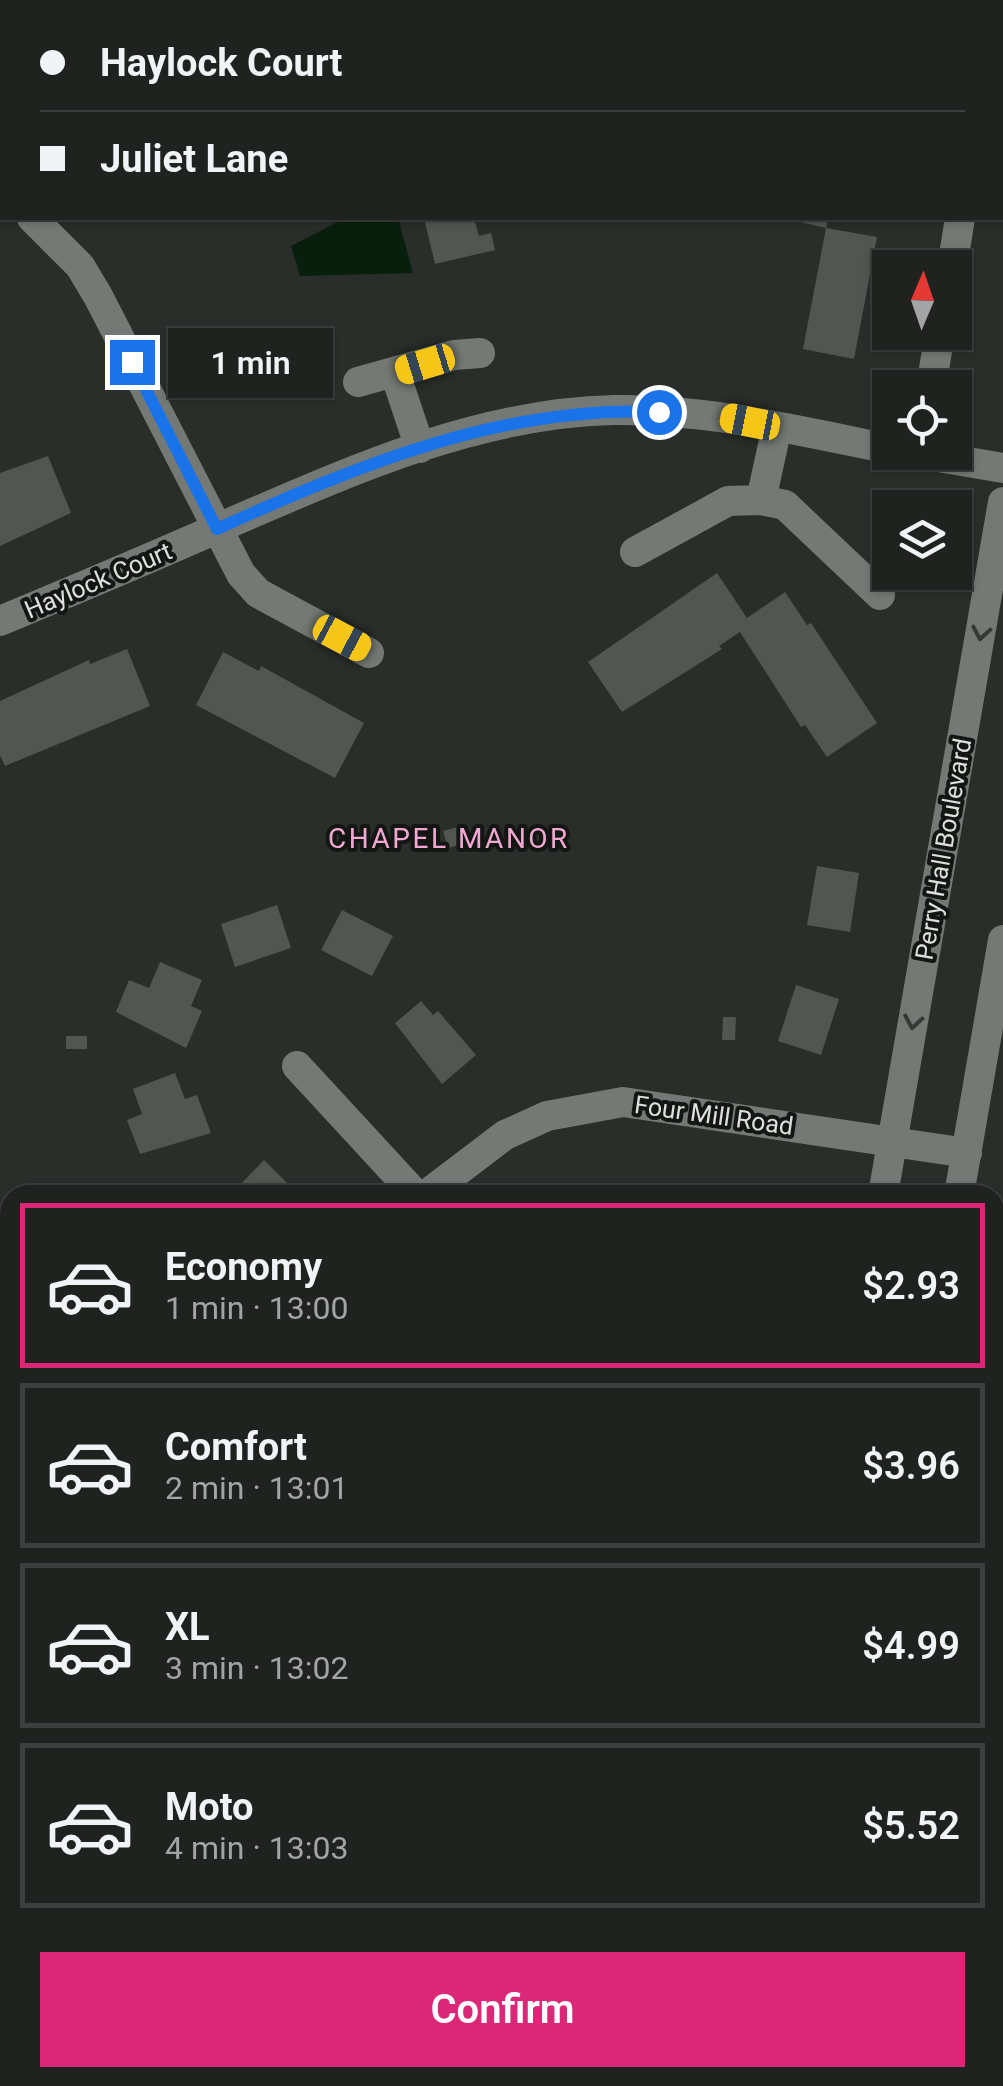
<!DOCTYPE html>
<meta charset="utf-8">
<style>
body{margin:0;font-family:Roboto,sans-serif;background:#282a29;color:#f1f3f6;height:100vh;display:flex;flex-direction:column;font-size:38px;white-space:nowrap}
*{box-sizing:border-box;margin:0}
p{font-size:32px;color:#a2a4a5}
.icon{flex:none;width:55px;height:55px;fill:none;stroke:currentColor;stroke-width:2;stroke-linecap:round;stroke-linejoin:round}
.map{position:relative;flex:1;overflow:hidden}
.sheet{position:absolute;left:0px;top:1185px;width:1005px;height:902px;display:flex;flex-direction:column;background:#202220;border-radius:30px 30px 0 0;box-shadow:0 2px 8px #0004,0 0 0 2px #3d3f3e}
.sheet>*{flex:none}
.banner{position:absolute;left:0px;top:0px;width:1005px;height:220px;box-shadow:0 2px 8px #0004,0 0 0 2px #3d3f3e;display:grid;align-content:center;height:220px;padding:0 40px;background:#202220}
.needle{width:65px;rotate:2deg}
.tools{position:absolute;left:872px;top:250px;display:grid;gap:20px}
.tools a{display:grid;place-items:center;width:100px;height:100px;border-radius:0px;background:#202220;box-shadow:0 2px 8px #0004,0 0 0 2px #3d3f3e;font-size:50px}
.end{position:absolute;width:45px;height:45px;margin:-22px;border:12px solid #1a73e8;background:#fff;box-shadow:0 0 0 5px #fff}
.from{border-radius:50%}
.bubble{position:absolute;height:70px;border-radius:0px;background:#202220;box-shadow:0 2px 8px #0004,0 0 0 2px #3d3f3e;font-size:32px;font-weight:600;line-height:70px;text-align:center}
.car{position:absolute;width:30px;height:60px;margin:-30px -15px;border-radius:12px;box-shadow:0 0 8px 2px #0007;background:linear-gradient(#f5c518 24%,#345 0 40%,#f5c518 0 76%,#345 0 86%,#f5c518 0)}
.banner b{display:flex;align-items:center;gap:35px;height:95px;font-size:38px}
.banner b+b{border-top:2px solid #3d3f3e}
.banner i{width:25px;height:25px;background:#f1f3f6}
ul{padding:18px 0 0;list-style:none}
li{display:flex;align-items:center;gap:30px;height:165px;margin:0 20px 15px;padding:0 20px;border:5px solid #3d3f3e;border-radius:0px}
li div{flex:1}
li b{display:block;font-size:38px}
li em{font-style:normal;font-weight:600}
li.on{border-color:#db2777}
li>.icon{width:90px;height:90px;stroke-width:1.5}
.button{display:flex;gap:20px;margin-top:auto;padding:20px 40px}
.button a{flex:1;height:115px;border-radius:0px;background:#db2777;color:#fff;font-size:40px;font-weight:600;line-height:115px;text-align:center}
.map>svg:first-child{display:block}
.water{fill:#091f0d}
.building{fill:#515651}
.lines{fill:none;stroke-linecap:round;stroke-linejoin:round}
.minor{stroke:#747975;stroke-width:30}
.oneway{stroke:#363936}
.route{stroke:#1a73e8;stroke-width:12}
.labels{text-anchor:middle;stroke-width:8;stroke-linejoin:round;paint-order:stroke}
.street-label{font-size:25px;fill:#dde0dd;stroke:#141614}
.neighbourhood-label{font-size:28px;letter-spacing:2.5px;fill:#f1a8d2;stroke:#141614}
</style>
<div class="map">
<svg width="1003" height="2086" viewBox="0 0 1003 2086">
<rect width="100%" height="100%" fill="#2a2e2a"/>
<path class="water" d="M345,218h53l15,55 -113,3 -9,-30z"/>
<path class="building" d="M424,218h50l5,18 12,-3 4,17 -60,14z
M783,218h45l-2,10 51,9 -23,122 -51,-10 23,-121z
M48,456l23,57 -71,33v-73z
M717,573l30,45 38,-26 22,33 4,-2 66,100 -50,34 -22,-32 -4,2 -61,-95 -21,14 3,3 -100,63 -34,-50z
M127,649l23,57 -145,60 -5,-11v-54l89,-41 1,4z
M223,652l36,19 2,-5 103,57 -29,55 -139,-73z
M458,827l5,17 -15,4 -5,-17z
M817,866l42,7 -9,59 -43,-7z
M277,905l14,43 -56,19 -14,-43z
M342,910l51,26 -21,40 -51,-26z
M160,962l42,18 -11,26 11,5 -16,37 -70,-36 13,-32 20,8z
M796,985l43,14 -18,56 -43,-14z
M421,1001l12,14 5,-4 38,44 -34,29 -47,-61z
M723,1017h13l-1,23h-13z
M66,1036h21v13h-21z
M175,1073l10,26 12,-4 14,38 -71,21 -13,-34 15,-6 -9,-25z
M264,1160l35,35h-69z
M0,1474h10v75h-10z
M0,1751l10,6v55l-10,-6z
M574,2078h75l-5,5 -5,-5 -7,8h-50z"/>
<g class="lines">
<path class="minor" d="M1000,2l1,-2
M0,187l2,2
M32,218l48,48 18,30 143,278 17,19 111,60
M952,268l8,-50
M395,373l25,75
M358,382l96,-27 26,-2
M931,388l9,-56
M909,452l94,16
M761,500l16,-73
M635,552l93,-51 33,-1 24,5 95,90
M0,621c72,-30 144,-60 216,-92 125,-54 258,-116 397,-119 93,-2 186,21 277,39
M297,1066l119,129
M426,1195l79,-60 42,-19 76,-14 344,51
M883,1195l120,-693
M959,1195l44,-255
M0,1409h10
M227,2086l9,-8"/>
</g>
<defs><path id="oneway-chevron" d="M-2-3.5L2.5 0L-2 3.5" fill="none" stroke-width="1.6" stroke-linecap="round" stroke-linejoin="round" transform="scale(2.5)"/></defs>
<g class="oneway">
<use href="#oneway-chevron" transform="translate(981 633) rotate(100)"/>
<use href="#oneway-chevron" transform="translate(913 1022) rotate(100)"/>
</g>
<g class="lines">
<path class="route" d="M132,362l85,167c139,-63 286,-124 442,-117"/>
</g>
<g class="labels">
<g class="street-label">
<text transform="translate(98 580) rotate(-23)" y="9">Haylock Court</text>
<text transform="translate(943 849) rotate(-80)" y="9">Perry Hall Boulevard</text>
<text transform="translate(714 1115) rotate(8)" y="9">Four Mill Road</text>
</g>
<g class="neighbourhood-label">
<text x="449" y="848">CHAPEL MANOR</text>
</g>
</g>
</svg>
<div class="tools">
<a><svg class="needle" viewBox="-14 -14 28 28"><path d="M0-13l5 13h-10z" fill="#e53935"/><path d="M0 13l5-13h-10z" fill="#a2a4a5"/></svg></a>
<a><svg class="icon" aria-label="locate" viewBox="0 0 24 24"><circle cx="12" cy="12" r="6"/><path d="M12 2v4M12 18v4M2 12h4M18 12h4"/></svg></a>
<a><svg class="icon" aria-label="layers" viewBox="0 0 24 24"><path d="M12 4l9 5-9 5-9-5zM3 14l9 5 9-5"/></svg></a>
</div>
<i class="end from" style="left:659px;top:412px"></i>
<i class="end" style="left:132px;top:362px"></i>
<div class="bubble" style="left:168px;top:328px;width:165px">1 min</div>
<i class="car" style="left:425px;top:364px;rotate:253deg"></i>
<i class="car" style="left:750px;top:422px;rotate:281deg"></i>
<i class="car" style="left:342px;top:638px;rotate:118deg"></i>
<div class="banner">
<b><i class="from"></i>Haylock Court</b>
<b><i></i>Juliet Lane</b>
</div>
<section class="sheet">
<ul>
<li class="on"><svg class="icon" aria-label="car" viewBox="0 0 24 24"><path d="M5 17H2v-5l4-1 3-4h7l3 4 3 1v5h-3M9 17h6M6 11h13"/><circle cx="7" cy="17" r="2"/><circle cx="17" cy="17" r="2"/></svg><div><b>Economy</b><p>1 min · 13:00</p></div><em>$2.93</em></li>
<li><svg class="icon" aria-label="car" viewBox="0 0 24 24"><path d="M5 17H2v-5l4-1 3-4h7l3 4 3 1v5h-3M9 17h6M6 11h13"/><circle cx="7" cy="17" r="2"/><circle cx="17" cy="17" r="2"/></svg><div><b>Comfort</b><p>2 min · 13:01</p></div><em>$3.96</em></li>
<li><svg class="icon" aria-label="car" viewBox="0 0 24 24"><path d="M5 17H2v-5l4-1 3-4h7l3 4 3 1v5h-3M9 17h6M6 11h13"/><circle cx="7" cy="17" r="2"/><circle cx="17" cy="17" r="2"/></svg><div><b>XL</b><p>3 min · 13:02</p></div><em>$4.99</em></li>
<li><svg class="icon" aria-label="car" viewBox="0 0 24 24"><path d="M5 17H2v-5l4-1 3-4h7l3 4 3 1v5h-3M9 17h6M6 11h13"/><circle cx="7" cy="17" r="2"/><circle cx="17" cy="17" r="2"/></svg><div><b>Moto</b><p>4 min · 13:03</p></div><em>$5.52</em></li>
</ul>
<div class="button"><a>Confirm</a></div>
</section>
</div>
